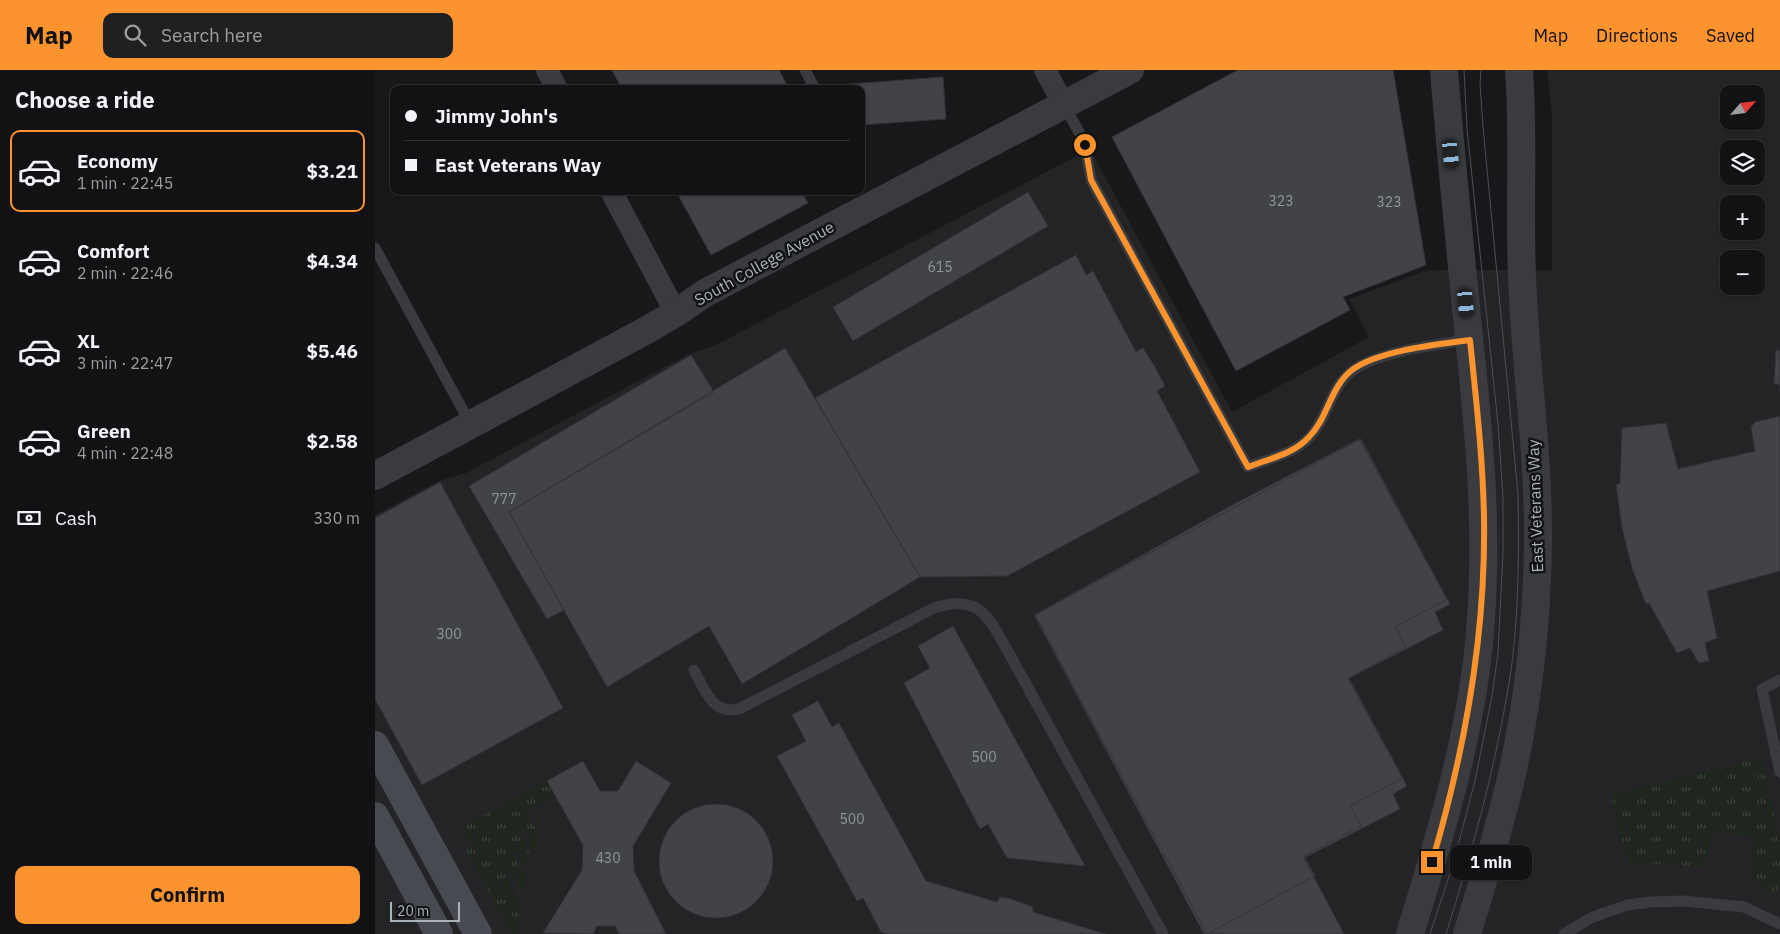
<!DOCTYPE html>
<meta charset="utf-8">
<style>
body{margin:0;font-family:"IBM Plex Sans",sans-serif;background:#1f2022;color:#f1f3f6;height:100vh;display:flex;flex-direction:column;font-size:19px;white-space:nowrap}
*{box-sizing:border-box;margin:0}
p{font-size:16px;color:#9c9ea0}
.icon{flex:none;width:28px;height:28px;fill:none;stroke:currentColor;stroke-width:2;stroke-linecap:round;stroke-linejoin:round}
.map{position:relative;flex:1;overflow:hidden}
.sheet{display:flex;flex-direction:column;background:#121214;width:375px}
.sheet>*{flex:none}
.guide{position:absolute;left:15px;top:15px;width:475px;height:110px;border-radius:10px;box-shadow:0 1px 4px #0004,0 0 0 1px #313234;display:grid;align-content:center;height:110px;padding:0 15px;background:#121214}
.needle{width:32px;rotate:62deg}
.fabs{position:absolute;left:1345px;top:15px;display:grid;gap:10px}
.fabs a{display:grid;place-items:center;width:45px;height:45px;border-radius:10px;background:#121214;box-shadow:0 1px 4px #0004,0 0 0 1px #313234;font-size:25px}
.scale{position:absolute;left:15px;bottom:12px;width:70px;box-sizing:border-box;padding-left:5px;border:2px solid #aab2bb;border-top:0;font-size:14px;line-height:18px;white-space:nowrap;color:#aab2bb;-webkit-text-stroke:4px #131315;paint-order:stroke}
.end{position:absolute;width:22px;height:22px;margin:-11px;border:6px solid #fb942f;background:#111;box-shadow:0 0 0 2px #111}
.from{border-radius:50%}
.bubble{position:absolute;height:35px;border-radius:10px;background:#121214;box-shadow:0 1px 4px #0004,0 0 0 1px #313234;font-size:16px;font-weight:700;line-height:35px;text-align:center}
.car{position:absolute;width:15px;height:30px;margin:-15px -8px;border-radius:6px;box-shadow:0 0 4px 1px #0007;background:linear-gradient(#222 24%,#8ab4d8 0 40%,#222 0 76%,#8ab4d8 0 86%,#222 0)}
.guide b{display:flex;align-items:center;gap:18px;height:48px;font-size:19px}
.guide b+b{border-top:1px solid #313234}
.guide i{width:12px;height:12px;background:#f1f3f6}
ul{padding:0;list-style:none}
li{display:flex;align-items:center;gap:15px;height:82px;margin:0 10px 8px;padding:0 5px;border:2px solid transparent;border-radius:10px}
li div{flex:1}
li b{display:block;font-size:19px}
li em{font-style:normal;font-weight:700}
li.selected{border-color:#fb942f}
li>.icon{width:45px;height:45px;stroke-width:1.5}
h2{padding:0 15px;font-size:22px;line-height:60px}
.pay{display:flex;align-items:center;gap:12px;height:55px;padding:0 15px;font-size:19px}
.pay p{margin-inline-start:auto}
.action{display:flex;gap:10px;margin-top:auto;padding:10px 15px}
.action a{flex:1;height:58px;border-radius:10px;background:#fb942f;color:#111;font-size:20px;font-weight:700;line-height:58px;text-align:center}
header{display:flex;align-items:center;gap:30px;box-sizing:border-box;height:70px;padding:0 25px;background:#fb942f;color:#111}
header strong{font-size:24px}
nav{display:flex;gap:28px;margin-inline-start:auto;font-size:18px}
.search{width:350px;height:45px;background:#1f2022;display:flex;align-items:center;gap:12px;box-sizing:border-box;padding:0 18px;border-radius:10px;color:#9c9ea0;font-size:19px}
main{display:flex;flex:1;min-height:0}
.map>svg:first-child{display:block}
.built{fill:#242427;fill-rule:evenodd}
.grass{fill:url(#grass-tufts)}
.building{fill:#424347;stroke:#323336}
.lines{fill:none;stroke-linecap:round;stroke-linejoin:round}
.service{stroke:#393b3f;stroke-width:11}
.minor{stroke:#393b3f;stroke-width:22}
.tertiary{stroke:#393b3f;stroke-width:28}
.secondary{stroke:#474a50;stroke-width:28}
.tram{stroke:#4c4f55;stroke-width:1}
.route{stroke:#fb942f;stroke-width:6}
.labels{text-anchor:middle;stroke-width:5;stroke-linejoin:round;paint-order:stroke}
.number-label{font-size:14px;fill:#90969e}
.street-label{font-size:16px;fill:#aab2bb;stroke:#131315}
</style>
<header>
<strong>Map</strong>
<div class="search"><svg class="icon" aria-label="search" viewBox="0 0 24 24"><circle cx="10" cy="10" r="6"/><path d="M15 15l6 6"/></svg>Search here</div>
<nav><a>Map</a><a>Directions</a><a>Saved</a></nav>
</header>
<main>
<section class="sheet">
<h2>Choose a ride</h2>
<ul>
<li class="selected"><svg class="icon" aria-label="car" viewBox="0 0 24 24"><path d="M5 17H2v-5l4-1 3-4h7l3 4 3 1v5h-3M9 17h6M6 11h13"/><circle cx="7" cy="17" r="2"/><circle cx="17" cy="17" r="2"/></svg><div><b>Economy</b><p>1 min · 22:45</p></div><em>$3.21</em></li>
<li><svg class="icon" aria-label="car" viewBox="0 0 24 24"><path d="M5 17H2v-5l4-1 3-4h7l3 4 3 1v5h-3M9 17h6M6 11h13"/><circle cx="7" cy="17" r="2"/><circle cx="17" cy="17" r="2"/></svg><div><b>Comfort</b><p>2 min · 22:46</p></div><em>$4.34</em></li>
<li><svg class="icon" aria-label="car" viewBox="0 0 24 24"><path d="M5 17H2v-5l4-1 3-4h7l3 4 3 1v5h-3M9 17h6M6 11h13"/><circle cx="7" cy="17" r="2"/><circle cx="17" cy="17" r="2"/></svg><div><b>XL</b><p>3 min · 22:47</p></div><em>$5.46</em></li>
<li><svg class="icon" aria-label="car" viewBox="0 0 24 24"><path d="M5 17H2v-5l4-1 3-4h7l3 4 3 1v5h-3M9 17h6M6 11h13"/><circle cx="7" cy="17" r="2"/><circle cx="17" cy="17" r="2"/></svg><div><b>Green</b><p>4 min · 22:48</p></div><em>$2.58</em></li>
</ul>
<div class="pay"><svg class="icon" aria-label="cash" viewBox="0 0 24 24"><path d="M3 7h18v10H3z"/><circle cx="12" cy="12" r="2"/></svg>Cash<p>330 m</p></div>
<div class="action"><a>Confirm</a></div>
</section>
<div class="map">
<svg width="1405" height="864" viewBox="0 0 1405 864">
<defs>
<pattern id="grass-tufts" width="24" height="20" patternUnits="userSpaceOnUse" patternTransform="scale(1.25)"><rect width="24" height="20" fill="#1e261d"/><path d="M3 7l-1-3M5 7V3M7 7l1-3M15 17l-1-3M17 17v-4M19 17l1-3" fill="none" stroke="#3c433c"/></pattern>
</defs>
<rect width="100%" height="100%" fill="#18181a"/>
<path class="built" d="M1172,0h233v864h-1405v-419l64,-34 27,-8 225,-120 21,-6 378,-198 142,263 137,-75 -20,-38 78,-29h125v-156zM1354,24h27v27h-27zM1354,79h27v27h-27zM1354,134h27v27h-27zM1354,189h27v27h-27z"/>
<path class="grass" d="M1387,688l18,86v42l-8,9 -23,-19 6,-39 -43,-5 -8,35 -76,-5 -18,-67z
M172,711l8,14 -28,17 13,27 -6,11 -10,-22 -6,3 12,24 -4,12 -10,-17 -5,2 15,27 -4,15 -11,-22 -6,4 15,30 -4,28h-4l-46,-84 6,-4 -11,-19z"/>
<path class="building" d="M237,0h167l10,19h-167z
M863,0h155l33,195 -83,32 7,13 -114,61 -124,-234z
M568,7l3,42 -85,6v-36h-11v-5z
M301,121h125l7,12 -97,52z
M653,122l20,34 -195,115 -20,-34z
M701,185l10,20 7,-4 43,81 7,-4 12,19 10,19 -8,5 43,81 -193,104 -87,1 -105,-179z
M410,278l135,229 -178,107 -33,-58 -102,61 -98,-175z
M1401,280l4,1v41v-7l-6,-2z
M316,285l23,37 -205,120 55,98 -17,9 -78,-133z
M1405,346v155l-73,20 10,47 -12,5 4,18 -10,2 -9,-15 -13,5 -28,-50 -3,1 -14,-36 -10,-40 -6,-43 4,-1 2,-56 44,-5 12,46 77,-18 -4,-24 4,-5z
M984,369l91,165 -15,8 8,18 -95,49 59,107 -14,8 7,15 -96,49 40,76h-140l-170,-319 202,-112z
M986,369l86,160 -52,28 11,20 -57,31 54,100 -53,28 11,20 -57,30 11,20 -108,58 -172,-319z
M65,412l123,226 -141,77 -47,-86v-181z
M65,412l123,226 -141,77 -47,-86v-181z
M578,556l132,240 -78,-8 -19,-34 -8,5 -76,-146 26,-15 -12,-22z
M443,631l14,26 7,-4 87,158 71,21 3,-5 11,2 22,8v5l73,22h-219l-6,-2 -18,-34 -6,3 -80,-145 29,-15 -14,-26z
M208,691l17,30h18l18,-30 35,22 -38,63 1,25 32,63h-47l-4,-8h-18l-4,8 -50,-1 39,-63 1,-25 -36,-64z
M284 791a57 57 0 1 1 114 0a57 57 0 1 1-114 0Z"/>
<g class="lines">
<path class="service" d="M430,0l10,19
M689,35l20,36 7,39 157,287c20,-8 45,-13 61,-29 19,-20 21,-50 43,-67 25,-19 86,-27 117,-31
M0,178l96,177
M319,600c11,20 18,45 45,39l195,-101c48,-15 55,11 76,47l153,279
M1405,610l-18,9 18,83
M1189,864l27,-16 13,-5 24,-8 23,-3 32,-1 61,6 36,17"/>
<path class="minor" d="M172,0l10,19
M670,0l19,35
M236,121l65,122"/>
<path class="tertiary" d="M0,406l270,-145 31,-18 29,-20 425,-223
M1035,864c29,-95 59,-191 69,-290 10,-105 1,-203 -10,-307 -9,-89 -18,-178 -25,-267
M1092,864c16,-53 33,-106 45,-160 17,-76 25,-154 26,-231 1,-89 -13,-178 -16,-267 -3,-69 2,-137 -3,-206"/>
<path class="secondary" d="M0,675l103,189
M0,746l64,118"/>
<path class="tram" d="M1055,864l23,-70 22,-83 17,-85 6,-43 5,-101v-55l-5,-73 -31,-295 -3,-59
M1071,864c25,-79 47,-158 61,-239 12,-66 12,-134 11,-201l-35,-367 -3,-43 1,-14"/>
</g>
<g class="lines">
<path class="route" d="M710,75l6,35 157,287c20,-8 46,-13 61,-30 19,-19 21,-50 43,-67 25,-19 86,-26 118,-30 6,59 13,119 14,178 2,117 -19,232 -52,344"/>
</g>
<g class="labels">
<g class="number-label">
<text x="906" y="136">323</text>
<text x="1014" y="137">323</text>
<text x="565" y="202">615</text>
<text x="129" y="434">777</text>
<text x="74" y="569">300</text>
<text x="609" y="692">500</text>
<text x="477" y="754">500</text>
<text x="233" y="793">430</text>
</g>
<g class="street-label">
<text transform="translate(389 193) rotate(-29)" y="6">South College Avenue</text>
<text transform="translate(1160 436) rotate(-92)" y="6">East Veterans Way</text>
</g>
</g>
</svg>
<div class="fabs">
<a><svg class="needle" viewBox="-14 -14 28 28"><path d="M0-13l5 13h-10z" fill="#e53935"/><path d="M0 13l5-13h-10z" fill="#9c9ea0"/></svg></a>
<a><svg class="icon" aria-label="layers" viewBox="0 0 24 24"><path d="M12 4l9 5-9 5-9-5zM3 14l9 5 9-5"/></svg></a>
<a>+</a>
<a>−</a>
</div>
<div class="scale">20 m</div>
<i class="end from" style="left:710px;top:75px"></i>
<i class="end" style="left:1057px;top:792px"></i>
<div class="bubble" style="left:1075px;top:775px;width:82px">1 min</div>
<i class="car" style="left:1076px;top:84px;rotate:174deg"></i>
<i class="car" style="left:1091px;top:233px;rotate:175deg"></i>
<div class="guide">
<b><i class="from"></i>Jimmy John's</b>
<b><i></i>East Veterans Way</b>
</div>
</div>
</main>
